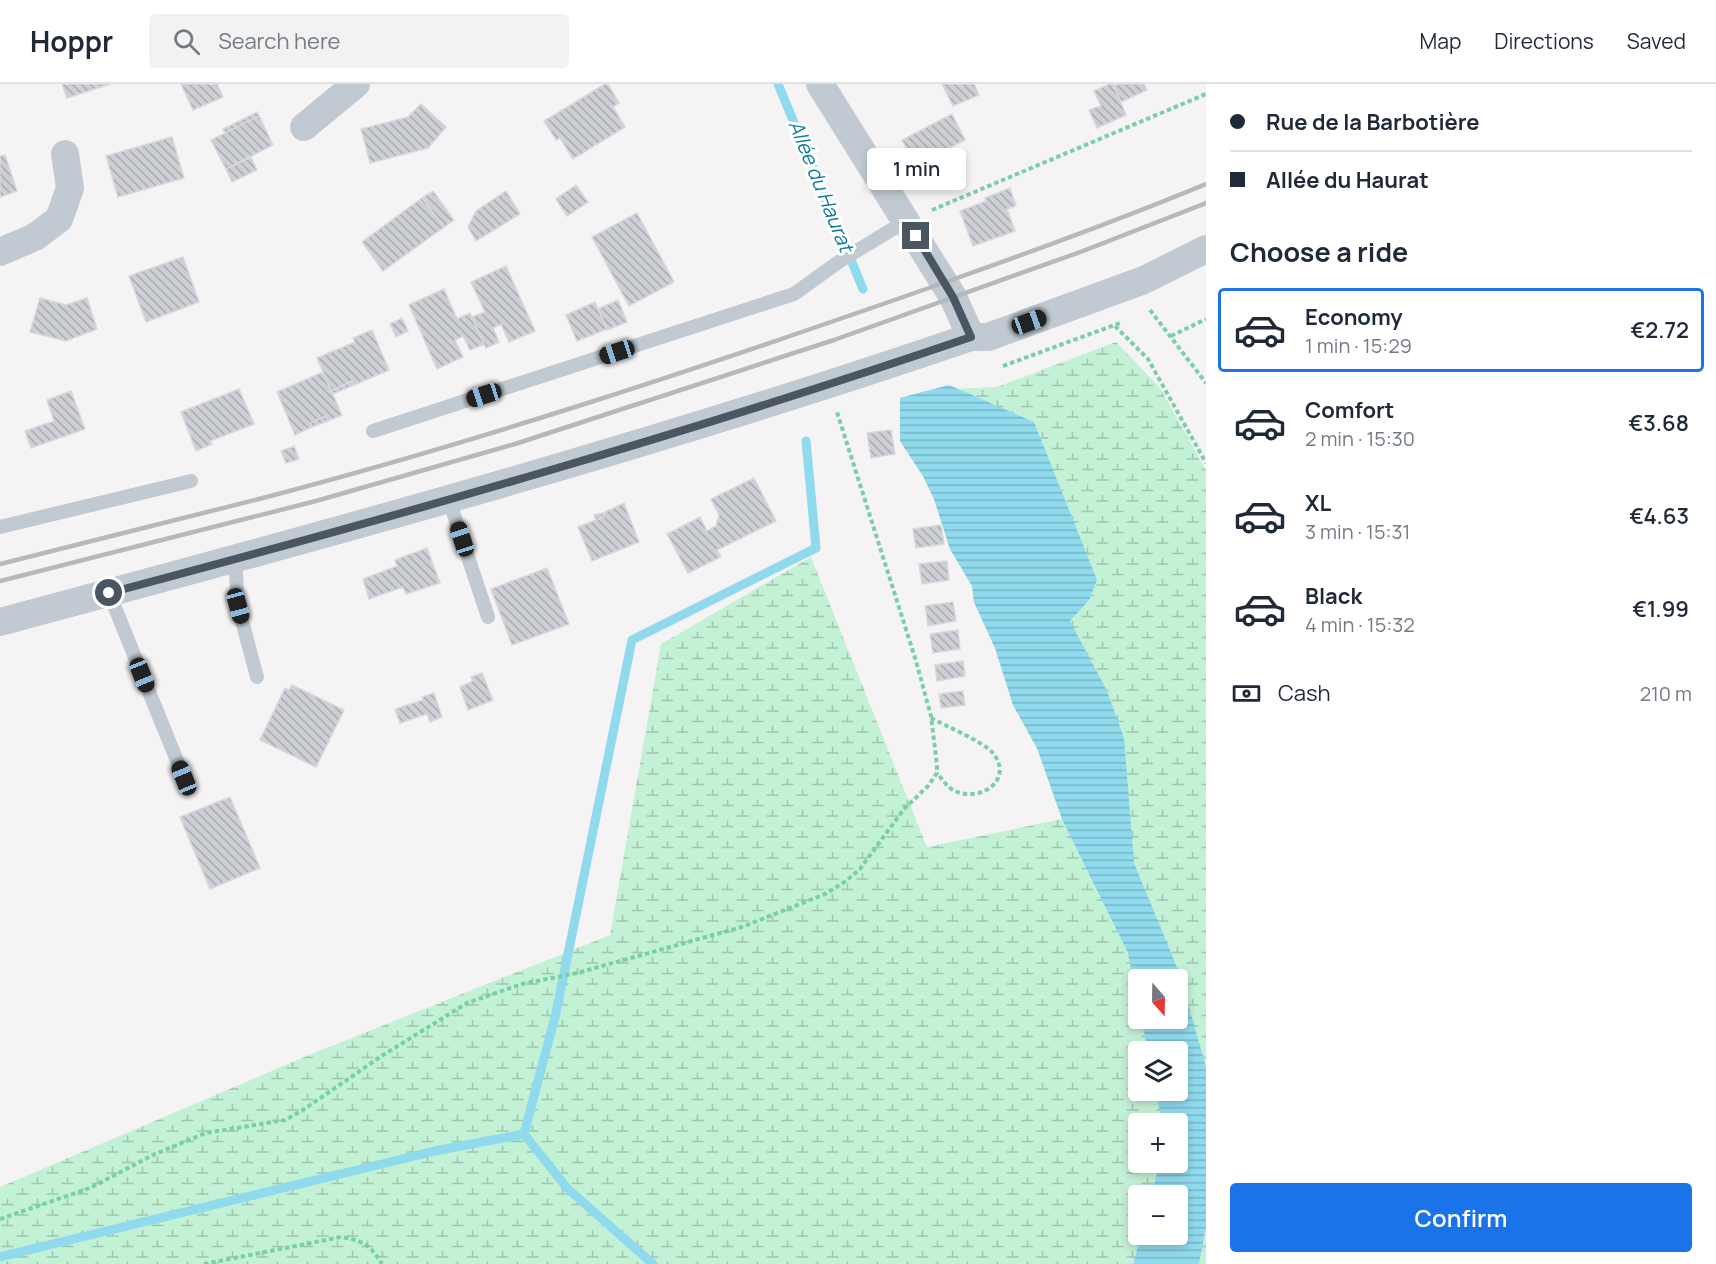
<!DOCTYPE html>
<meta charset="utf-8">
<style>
body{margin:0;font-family:Manrope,sans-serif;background:#f2f2f3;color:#1f2937;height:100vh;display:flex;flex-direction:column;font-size:22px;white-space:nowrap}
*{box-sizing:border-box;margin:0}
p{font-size:20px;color:#747a83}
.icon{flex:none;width:33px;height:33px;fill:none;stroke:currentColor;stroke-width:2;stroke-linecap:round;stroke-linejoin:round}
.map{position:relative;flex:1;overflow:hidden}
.side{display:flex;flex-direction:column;background:#fff;width:510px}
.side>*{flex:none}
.top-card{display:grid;align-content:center;height:132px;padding:0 24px;background:#fff}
.needle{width:39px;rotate:160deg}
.tools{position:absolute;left:1128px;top:885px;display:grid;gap:12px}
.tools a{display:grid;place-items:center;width:60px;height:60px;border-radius:6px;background:#fff;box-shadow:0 3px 9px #0003;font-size:30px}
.end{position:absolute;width:27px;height:27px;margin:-14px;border:8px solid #4a5661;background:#fff;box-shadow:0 0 0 3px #fff}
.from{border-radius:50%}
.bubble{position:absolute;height:42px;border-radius:6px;background:#fff;box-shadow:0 3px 9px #0003;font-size:20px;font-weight:600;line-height:42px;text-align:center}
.car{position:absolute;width:18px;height:36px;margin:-18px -9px;border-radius:8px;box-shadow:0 0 4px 2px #0007;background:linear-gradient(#222 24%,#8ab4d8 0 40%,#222 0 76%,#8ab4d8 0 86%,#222 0)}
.top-card b{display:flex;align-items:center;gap:21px;height:57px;font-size:22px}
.top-card b+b{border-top:2px solid #e0e1e3}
.top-card i{width:15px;height:15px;background:#1f2937}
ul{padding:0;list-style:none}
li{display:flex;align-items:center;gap:18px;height:84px;margin:0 12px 9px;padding:0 12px;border:3px solid transparent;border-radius:6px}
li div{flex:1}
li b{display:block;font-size:22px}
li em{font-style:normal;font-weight:600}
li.selected{border-color:#1a73e8}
li>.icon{width:54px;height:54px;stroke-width:1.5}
h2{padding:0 24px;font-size:27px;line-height:72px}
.pay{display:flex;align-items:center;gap:15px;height:66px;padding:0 24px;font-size:22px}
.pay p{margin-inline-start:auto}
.cta{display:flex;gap:12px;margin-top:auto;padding:12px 24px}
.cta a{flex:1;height:69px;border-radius:6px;background:#1a73e8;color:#fff;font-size:24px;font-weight:600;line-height:69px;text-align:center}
header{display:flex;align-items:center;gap:36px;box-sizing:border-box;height:84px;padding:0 30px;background:#fff;border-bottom:2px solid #e0e1e3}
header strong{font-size:28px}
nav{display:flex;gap:33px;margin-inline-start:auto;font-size:21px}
.search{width:420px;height:54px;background:#f2f2f3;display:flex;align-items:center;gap:15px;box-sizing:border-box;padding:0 21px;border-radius:6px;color:#747a83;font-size:22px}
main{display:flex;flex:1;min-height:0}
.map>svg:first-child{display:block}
.wetland{fill:url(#wetland-marsh);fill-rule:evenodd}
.water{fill:url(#water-rules)}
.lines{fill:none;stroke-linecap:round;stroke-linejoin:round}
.stream{stroke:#90daee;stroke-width:9}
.building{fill:url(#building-back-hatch);stroke:#d7d9de;stroke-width:1.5}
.path{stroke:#7ad0a6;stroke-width:4;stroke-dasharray:4.5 3;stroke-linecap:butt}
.lane{stroke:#c1cad2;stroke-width:14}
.street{stroke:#c1cad2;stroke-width:28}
.rail{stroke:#b5b8bd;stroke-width:4.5}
.route{stroke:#4a5661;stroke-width:8}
.labels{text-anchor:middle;stroke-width:6;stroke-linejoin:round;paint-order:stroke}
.water-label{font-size:20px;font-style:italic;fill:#0c7c9b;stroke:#fff}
</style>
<header>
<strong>Hoppr</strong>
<div class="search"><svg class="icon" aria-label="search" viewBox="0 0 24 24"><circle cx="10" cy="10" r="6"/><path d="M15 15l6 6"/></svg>Search here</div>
<nav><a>Map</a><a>Directions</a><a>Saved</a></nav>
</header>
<main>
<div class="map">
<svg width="1206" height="1180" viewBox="0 0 1206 1180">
<defs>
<pattern id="wetland-marsh" width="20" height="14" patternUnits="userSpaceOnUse" patternTransform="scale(1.5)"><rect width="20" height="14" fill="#c3f1d5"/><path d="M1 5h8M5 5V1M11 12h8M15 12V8" fill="none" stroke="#a0c6b0"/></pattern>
<pattern id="water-rules" width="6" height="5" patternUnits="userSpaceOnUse" patternTransform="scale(1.5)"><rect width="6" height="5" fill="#90daee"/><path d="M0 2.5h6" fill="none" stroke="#78b4c4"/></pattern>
<pattern id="building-back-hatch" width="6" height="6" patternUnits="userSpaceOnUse" patternTransform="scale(1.5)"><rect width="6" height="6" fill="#cdcfd5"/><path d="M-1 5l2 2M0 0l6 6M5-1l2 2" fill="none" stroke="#a8abb0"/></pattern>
</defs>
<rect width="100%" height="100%" fill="#f5f3f3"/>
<path class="wetland" d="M1116,258l44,46 46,82v794h-1206v-77l309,-132 301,-120 51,-291 150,-87 116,290 135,-28 -25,-71 -24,-43 -18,-57 -21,-46 -2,-16 -22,-37 -16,-50 -11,-23 -23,-35v-43l30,-8 67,-3zM1138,896h40v38h-40zM1138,968h40v38h-40zM1138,1040h40v38h-40zM1138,1112h40v38h-40z"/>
<path class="water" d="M949,301l85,37 63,158 -8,20 -19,21 37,70 17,47 10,125 45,109 27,95v160l-7,37h-66l8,-29 37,-1v-38l-27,-1 9,-32 18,-1v-38l-16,-1 -6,-32 22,-1v-38l-30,-1 -7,-32 37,-1v-38h-40v25l-10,-52 -66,-134 -25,-71 -24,-43 -18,-57 -21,-46 -2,-16 -22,-37 -16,-50 -11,-23 -23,-35v-43z"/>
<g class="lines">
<path class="stream" d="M778,0l85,205
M524,1050l32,-121 76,-373 184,-92 -10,-107
M524,1050l43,54 86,76
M0,1173l435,-106 89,-17"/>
</g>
<path class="building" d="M62,0h48l-43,14z
M181,0h36l6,13 -30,13z
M605,0h3l11,19 -6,4 12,20 -52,32 -13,-21 -4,2 -12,-19z
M942,0h32l5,11 -26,11z
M1110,0h3l13,31 -29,13 -8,-18 12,-4 -7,-15z
M1119,0h25l3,6 -26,12 -7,-16z
M421,20l25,23 -18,21 -58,15 -9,-34 47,-12z
M257,28l2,4 -34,17 -2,-4z
M952,30l13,26 -50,25 -13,-25z
M259,32l14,29 -47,24 -15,-29z
M172,53l12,41 -66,19 -12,-41z
M5,71l12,36 -17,6v-41z
M251,73l6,13 -25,12 -6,-13z
M576,101l12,17 -21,14 -11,-17z
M1010,104l6,18 -9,3 8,22 -42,15 -13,-35 26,-10 -1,-3z
M433,107l21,29 -10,7 -22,-29z
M506,107l14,23 -44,27 -8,-14 8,-16z
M422,114l22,29 -61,44 -21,-29z
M637,129l37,69 -45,24 -37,-69z
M183,173l16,45 -53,20 -17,-46z
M506,182l29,65 -26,11 -8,-18 -8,4 6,14 -13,6 -14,-31 13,-5 -14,-30z
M444,205l13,30 13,-6 14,31 -14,6 -7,-14 -8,4 8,17 -26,12 -28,-64z
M40,214l26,7 21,-7 10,31 -31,12 -36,-9z
M618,216l9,22 -20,8 -9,-21z
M595,218l12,27 -30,12 -11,-26z
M402,234l6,13 -12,6 -6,-13z
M372,246l17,40 -35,15 -2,-4 -21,10 -14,-33 38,-16 -2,-4z
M323,288l19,43 -14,6 -2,-5 -16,7 2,4 -17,8 -18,-43z
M352,297l2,4 -21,9 -2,-3z
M239,305l15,35 -44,17 2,3 -16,7 -15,-39z
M71,307l14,38 -54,19 -6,-17 29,-10 -7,-21z
M326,332l2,5 -16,6 -2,-4z
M891,346l4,24 -24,4 -4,-25z
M294,362l5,13 -13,4 -5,-12z
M754,394l22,43 -59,29 4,7 -33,16 -21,-39 33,-17 7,14 9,-5 3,-11 -8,-16z
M624,419l15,39 -47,19 -14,-34 26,-10 -1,-4z
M603,429l1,4 -8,3 -2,-5z
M941,441l3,19 -28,4 -3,-19z
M427,464l13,35 -34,11 -3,-7 -34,12 -6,-20 34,-13 -2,-6z
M947,477l2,19 -27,4 -3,-20z
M547,484l22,56 -57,21 -21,-56z
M953,518l3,19 -28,5 -3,-20z
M958,546l2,19 -27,4 -3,-19z
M963,577l2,15 -28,5 -2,-16z
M482,589l11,27 -25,10 -8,-23 13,-6 -2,-4z
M292,601l52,25 -28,57 -56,-27 25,-52 4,2z
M963,607l2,14 -24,3 -2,-14z
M434,609l8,24 -12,5 -3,-8 -27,9 -5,-14 28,-9 -1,-3z
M230,713l30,71 -50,21 -30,-72z"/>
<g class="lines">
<path class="path" d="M932,126l274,-116
M1150,226l56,73
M1115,242l33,33 58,104
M1171,252l35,-17
M1003,282l117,-43
M931,634c15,8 52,24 61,34 24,28 -13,52 -39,38 -7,-4 -11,-11 -16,-17
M0,1135l90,-31 65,-34 51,-21 79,-13 18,-10 77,-53 87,-54 55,-19 55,-11 165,-46 83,-33 21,-13 14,-12 44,-60 24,-23 9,-13v-8l-6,-49 -15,-55 -79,-249
M204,1180l137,-27c22,3 30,9 41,27"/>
<path class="lane" d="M373,347l421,-137 46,-33 66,-40
M449,416l39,117
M0,443l191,-46
M235,475l3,47 19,71
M109,509l75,185"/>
<path class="street" d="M820,0l133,213 18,40
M304,43l52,-43
M0,168l35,-15 24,-18 11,-31 -5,-34
M0,538c326,-87 652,-176 971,-285h17l156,-57 62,-31"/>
<path class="rail" d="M0,480c86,-22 173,-43 259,-65 226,-59 447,-133 667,-210 94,-33 188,-67 280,-105
M0,497l316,-80 199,-57 319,-104 249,-89 123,-48"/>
</g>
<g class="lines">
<path class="route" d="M109,509c290,-77 578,-159 862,-256l-18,-40 -37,-61"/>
</g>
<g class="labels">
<g class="water-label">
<text transform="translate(821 102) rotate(68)" y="7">Allée du Haurat</text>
</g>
</g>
</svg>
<div class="tools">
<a><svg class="needle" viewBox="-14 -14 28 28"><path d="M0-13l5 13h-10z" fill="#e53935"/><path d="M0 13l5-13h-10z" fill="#747a83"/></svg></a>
<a><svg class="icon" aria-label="layers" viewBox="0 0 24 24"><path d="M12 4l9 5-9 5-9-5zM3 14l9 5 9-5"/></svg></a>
<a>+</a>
<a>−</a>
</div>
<i class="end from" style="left:109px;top:509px"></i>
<i class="end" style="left:916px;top:152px"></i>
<div class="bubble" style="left:867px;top:64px;width:99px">1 min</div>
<i class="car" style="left:1029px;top:238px;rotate:70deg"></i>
<i class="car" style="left:617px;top:268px;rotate:252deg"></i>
<i class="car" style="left:484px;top:311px;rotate:252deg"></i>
<i class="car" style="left:462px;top:455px;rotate:342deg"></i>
<i class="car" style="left:238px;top:522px;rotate:165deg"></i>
<i class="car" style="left:142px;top:591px;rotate:158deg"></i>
<i class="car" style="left:184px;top:694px;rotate:338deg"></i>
</div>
<section class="side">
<div class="top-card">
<b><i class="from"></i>Rue de la Barbotière</b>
<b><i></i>Allée du Haurat</b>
</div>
<h2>Choose a ride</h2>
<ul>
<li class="selected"><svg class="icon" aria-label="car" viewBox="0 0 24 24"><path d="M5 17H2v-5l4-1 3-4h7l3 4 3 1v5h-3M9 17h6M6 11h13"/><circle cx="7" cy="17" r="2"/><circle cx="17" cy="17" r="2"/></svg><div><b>Economy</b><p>1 min · 15:29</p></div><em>€2.72</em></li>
<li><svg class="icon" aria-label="car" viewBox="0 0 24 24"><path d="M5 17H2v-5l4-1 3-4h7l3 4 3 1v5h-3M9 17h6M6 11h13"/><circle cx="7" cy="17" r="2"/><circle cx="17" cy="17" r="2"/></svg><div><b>Comfort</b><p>2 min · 15:30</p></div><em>€3.68</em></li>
<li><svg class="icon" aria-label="car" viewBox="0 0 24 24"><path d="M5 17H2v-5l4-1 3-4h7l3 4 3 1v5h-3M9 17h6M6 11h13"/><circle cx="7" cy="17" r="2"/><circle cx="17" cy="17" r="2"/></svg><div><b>XL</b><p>3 min · 15:31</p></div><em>€4.63</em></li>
<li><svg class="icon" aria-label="car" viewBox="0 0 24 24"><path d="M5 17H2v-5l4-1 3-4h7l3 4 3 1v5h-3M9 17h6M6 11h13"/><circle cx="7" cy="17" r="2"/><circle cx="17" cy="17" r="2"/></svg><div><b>Black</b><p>4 min · 15:32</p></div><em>€1.99</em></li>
</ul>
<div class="pay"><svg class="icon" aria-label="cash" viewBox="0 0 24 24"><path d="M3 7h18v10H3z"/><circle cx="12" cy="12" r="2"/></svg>Cash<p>210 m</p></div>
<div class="cta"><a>Confirm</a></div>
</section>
</main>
